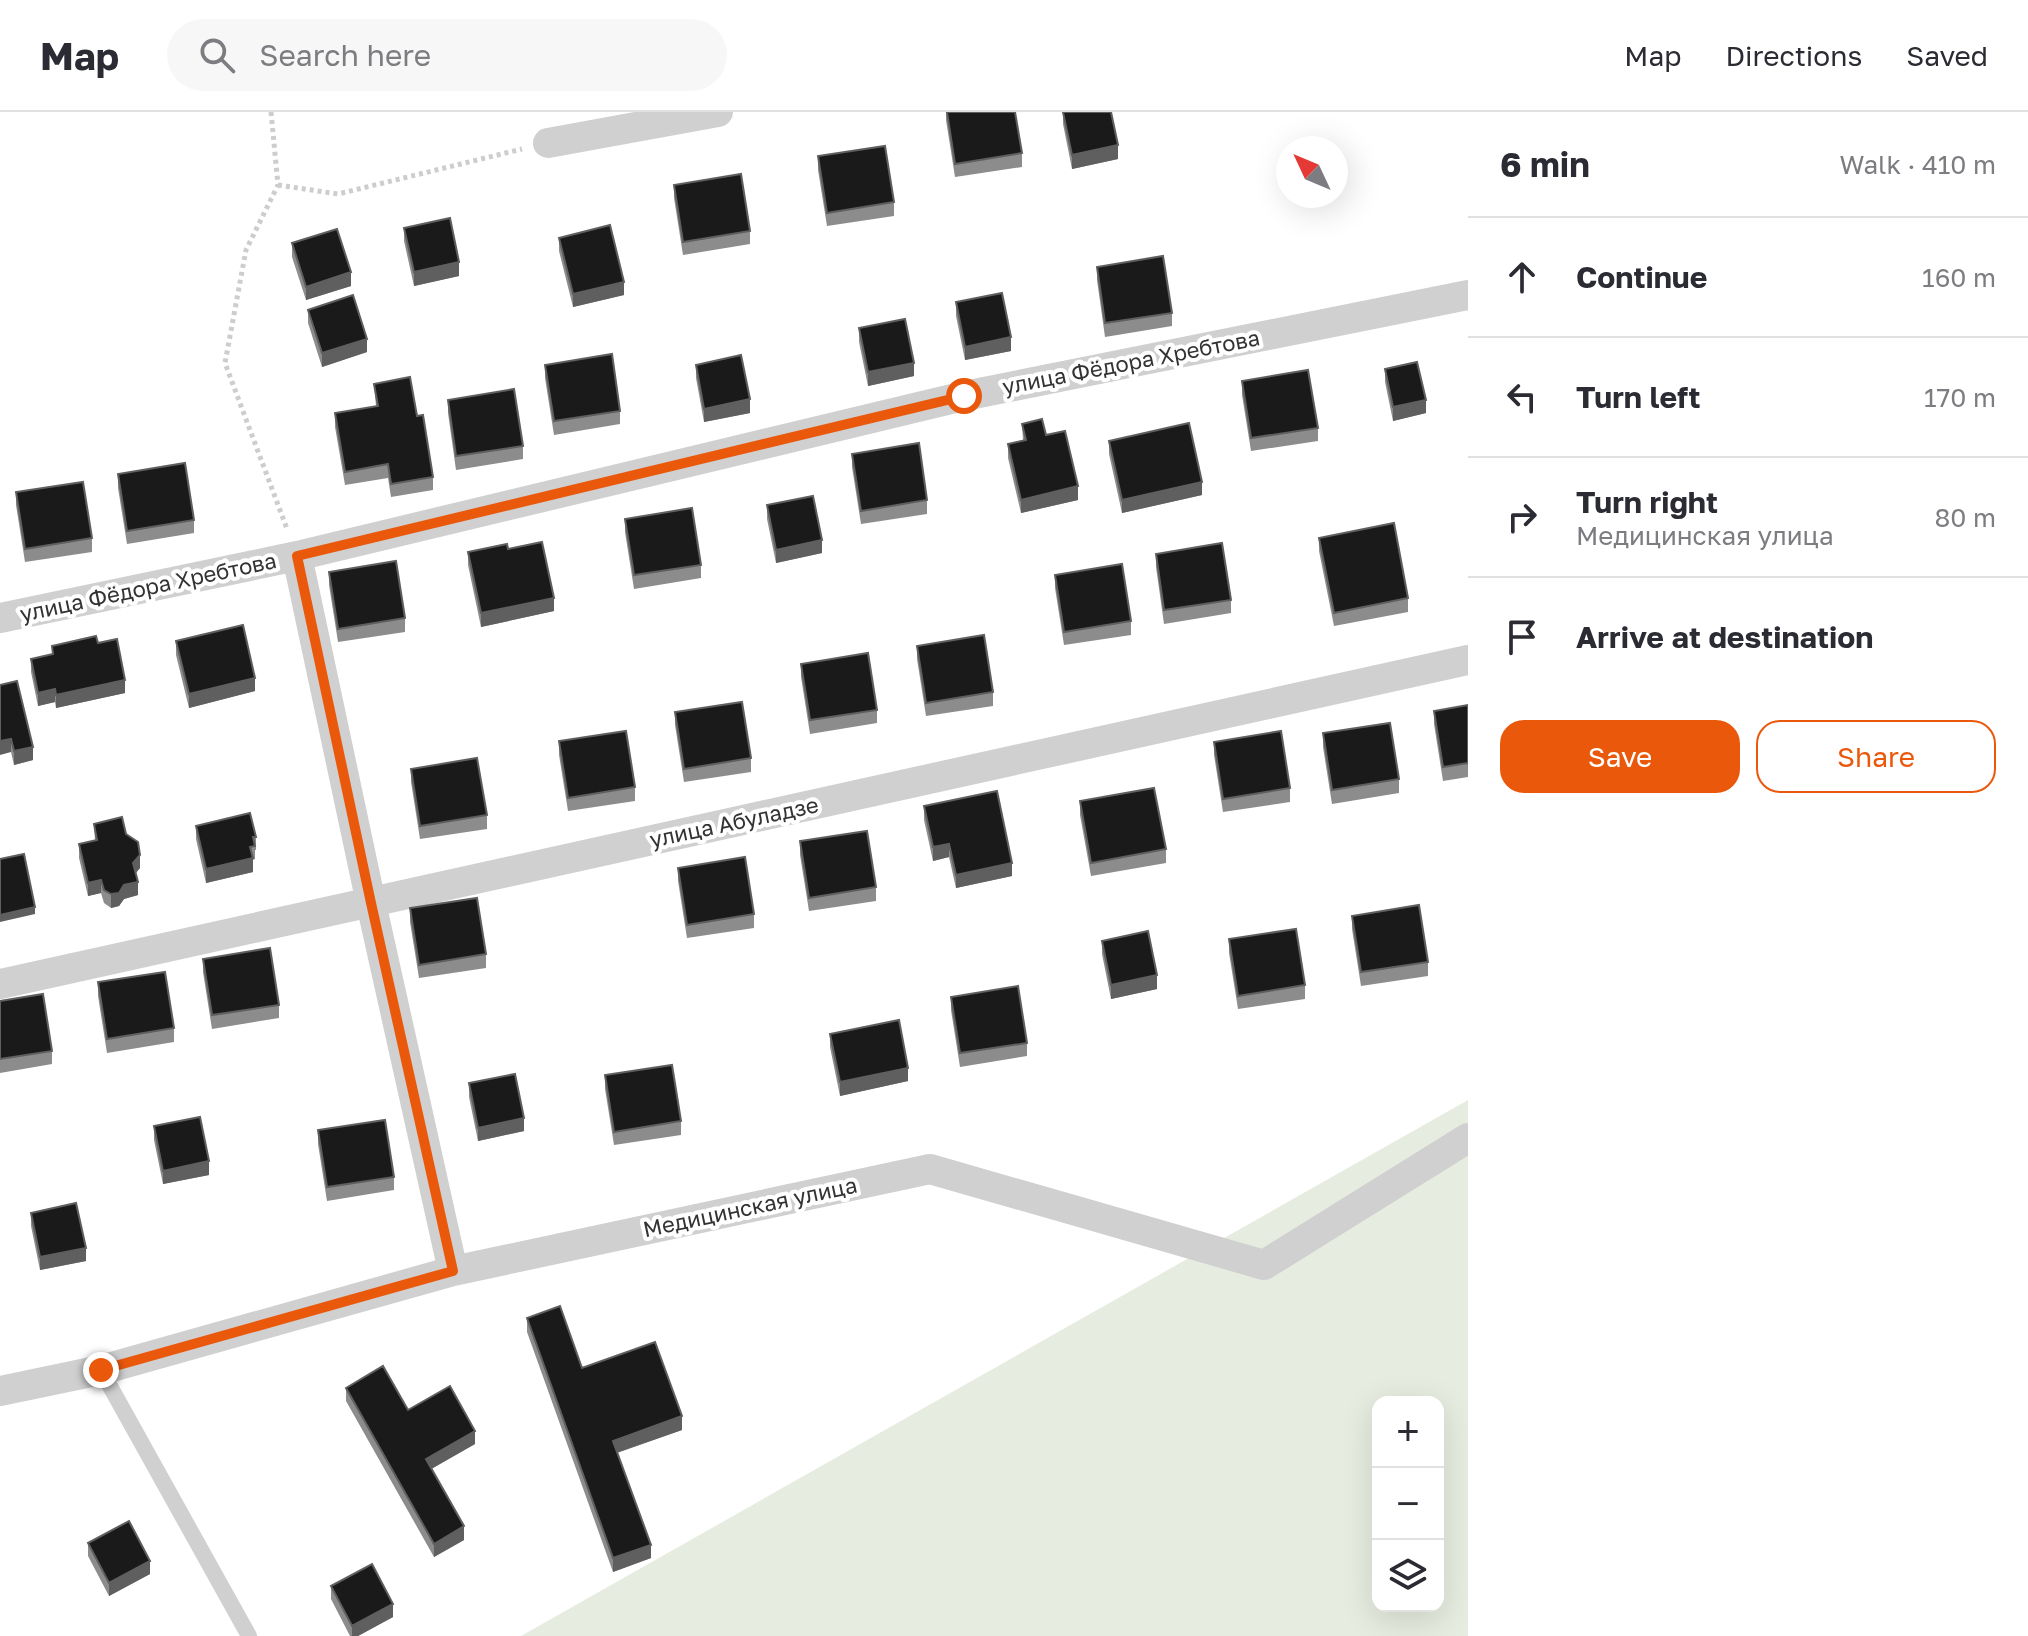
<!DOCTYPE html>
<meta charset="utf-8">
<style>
:root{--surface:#fff;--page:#f7f7f7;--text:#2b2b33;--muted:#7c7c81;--line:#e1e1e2;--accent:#ea580c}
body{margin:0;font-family:"Golos Text",sans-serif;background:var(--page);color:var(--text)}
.controls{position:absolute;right:24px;bottom:24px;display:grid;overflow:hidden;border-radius:16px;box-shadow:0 8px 32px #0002}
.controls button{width:72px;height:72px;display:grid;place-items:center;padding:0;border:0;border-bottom:2px solid var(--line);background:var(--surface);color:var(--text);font:40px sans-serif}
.compass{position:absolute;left:1276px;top:24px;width:72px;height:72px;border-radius:50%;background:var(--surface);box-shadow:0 8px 32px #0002;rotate:314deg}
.stop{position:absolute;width:24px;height:24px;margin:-18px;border:6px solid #ea580c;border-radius:50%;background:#fff}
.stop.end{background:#ea580c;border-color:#fff;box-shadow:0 2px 8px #0008}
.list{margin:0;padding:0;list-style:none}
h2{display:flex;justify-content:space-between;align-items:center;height:104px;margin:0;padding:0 32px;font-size:34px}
h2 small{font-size:26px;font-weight:400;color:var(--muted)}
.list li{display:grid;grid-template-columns:52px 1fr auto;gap:24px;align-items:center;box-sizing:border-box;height:120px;padding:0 32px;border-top:2px solid var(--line)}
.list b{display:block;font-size:30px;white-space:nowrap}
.list p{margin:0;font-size:26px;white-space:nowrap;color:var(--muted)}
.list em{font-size:26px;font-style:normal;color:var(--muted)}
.actions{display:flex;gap:16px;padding:24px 32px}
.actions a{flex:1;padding:18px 0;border:2px solid var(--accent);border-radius:24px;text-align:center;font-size:28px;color:var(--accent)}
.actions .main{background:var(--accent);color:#fff}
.icon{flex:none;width:44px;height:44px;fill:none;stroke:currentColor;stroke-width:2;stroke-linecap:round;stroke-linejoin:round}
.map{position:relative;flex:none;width:1468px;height:1524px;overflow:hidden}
header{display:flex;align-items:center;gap:48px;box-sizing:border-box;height:112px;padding:0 40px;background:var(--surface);border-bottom:2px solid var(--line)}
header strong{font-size:38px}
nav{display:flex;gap:44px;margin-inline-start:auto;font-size:28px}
.search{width:560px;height:72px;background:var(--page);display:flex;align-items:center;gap:20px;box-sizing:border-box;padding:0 28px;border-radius:44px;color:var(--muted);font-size:30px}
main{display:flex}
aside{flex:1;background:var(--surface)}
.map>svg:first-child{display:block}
</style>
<header>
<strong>Map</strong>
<div class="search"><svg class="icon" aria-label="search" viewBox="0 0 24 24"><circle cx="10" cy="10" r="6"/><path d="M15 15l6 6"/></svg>Search here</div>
<nav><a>Map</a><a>Directions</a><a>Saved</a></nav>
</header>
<main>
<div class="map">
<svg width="1468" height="1524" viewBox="0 0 1468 1524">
<rect width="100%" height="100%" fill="#fff"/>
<path fill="#e6ecdf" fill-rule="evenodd" d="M 1468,988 L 1468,1524 L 521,1524 ZM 1378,1290 L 1438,1290 L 1438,1494 L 1378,1494 Z"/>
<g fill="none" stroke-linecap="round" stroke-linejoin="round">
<path stroke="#cdcdcd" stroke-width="5" stroke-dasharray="4 4" stroke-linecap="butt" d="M 271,0 L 278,73 L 246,138 L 225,251 L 287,417
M 278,73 L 338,82 L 522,37"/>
<path stroke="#d0d0d0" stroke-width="16" d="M 101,1258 L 249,1524"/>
<path stroke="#d0d0d0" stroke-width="30" d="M 548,31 L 718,0
M 297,444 L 371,791 L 453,1159
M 0,506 L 297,444 L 964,284 L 1468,183
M 0,872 L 1468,548
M 0,1279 L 101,1258 L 453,1159 L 930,1057 L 1264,1153 L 1468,1026"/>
</g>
<path fill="#8c8c8c" d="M 946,0 L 1015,0 L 1022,41 L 1022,55 L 955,65 L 946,8 Z
M 1063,0 L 1118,47 L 1072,57 L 1063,12 Z
M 818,44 L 894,90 L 894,104 L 827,114 L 818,58 Z
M 674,73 L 750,119 L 750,132 L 683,143 L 674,86 Z
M 404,116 L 459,164 L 414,174 L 404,129 Z
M 559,126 L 624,183 L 573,195 L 559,139 Z
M 292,131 L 351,174 L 306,188 L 292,145 Z
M 1097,155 L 1172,201 L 1172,214 L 1105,225 L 1097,168 Z
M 956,190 L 1011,239 L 965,248 L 956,204 Z
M 308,198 L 367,240 L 322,255 L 308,211 Z
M 859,216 L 914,264 L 868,274 L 859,230 Z
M 545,253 L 620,299 L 620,312 L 554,323 L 545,266 Z
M 696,253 L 750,301 L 704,310 L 696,266 Z
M 1385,257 L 1426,301 L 1393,309 L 1385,270 Z
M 1242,269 L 1318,316 L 1318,329 L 1251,339 L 1242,283 Z
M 374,272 L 417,304 L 433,365 L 433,378 L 391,385 L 388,366 L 345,373 L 335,315 L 335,301 L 376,294 Z
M 448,288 L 523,334 L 523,347 L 456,358 L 448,301 Z
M 1022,312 L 1078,388 L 1021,401 L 1008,346 L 1008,332 L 1023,328 Z
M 1109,329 L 1202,383 L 1122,401 L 1109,342 Z
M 852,342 L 927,388 L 927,402 L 861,412 L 852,355 Z
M 118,362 L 194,408 L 194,421 L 127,432 L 118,376 Z
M 16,380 L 92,426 L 92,440 L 25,450 L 16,393 Z
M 767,393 L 822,441 L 776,451 L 767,407 Z
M 625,407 L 701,453 L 701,466 L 634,477 L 625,420 Z
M 1319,426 L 1408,486 L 1408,500 L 1334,514 L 1319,439 Z
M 508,437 L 554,499 L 481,515 L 468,453 L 468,440 Z
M 1156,442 L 1231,488 L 1231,501 L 1164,512 L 1156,455 Z
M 329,460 L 405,506 L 405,520 L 338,530 L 329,473 Z
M 1055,463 L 1131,509 L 1131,523 L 1064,533 L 1055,476 Z
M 176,529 L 255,579 L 189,596 L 176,543 Z
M 98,531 L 125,581 L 56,596 L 55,590 L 38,594 L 31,560 L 31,547 L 52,543 L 52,534 Z
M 917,534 L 993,580 L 993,594 L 926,604 L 917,547 Z
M 801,552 L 877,598 L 877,611 L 810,622 L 801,565 Z
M 0,573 L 33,648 L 14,653 L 11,640 Z
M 1468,593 L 1468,665 L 1443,669 L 1434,612 L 1434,599 Z
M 675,600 L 751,646 L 751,660 L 684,670 L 675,613 Z
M 1323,621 L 1399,667 L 1399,681 L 1332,692 L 1323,635 Z
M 559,629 L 635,675 L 635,689 L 568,699 L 559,643 Z
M 1214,630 L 1290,676 L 1290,690 L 1223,700 L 1214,643 Z
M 411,657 L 487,703 L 487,717 L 420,727 L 411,670 Z
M 1080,689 L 1166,737 L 1166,751 L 1091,764 L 1080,703 Z
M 924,694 L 1012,764 L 956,776 L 949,745 L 933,749 L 924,708 Z
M 94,712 L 126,722 L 140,756 L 136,761 L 138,783 L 124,787 L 119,794 L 111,796 L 104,791 L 101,781 L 88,784 L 79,746 L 79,732 L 95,729 Z
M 196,714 L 256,725 L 256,738 L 255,738 L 255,747 L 253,748 L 253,760 L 206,771 L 196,727 Z
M 800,729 L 876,775 L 876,789 L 809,799 L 800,743 Z
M 678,756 L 754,802 L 754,816 L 687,826 L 678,769 Z
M 410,796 L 486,842 L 486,856 L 419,866 L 410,810 Z
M 1352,804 L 1428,850 L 1428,864 L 1361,874 L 1352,817 Z
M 1229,827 L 1305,873 L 1305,887 L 1238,897 L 1229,841 Z
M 1102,829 L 1157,877 L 1111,887 L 1102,842 Z
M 203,847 L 279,893 L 279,906 L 212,917 L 203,860 Z
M 98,870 L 174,916 L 174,930 L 107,941 L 98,884 Z
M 951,885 L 1027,931 L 1027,944 L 960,955 L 951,898 Z
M 0,889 L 52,939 L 52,952 L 0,961 Z
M 830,922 L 908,969 L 840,984 L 830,935 Z
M 605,963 L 681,1009 L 681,1023 L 614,1033 L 605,977 Z
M 469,971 L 524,1019 L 478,1029 L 469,985 Z
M 154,1014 L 209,1063 L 163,1072 L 154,1028 Z
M 318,1018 L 394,1065 L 394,1078 L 327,1089 L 318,1032 Z
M 31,1101 L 86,1149 L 40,1158 L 31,1114 Z
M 527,1206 L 582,1256 L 682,1318 L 617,1341 L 651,1446 L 613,1460 L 527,1220 Z
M 346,1276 L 408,1298 L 475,1332 L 431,1357 L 464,1428 L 434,1445 L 346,1289 Z
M 88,1431 L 150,1462 L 109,1484 L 88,1444 Z
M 331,1474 L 393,1505 L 358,1524 L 350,1524 L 331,1487 Z"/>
<path fill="#5f5f5f" d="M 1118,33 L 1118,47 L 1072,57 L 1072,43 Z
M 459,150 L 459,164 L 414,174 L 414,160 Z
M 351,160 L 351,174 L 306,188 L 306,175 Z
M 624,170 L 624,183 L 573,195 L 573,182 Z
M 1011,225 L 1011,239 L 965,248 L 965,235 Z
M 367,227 L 367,240 L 322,255 L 322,241 Z
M 914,251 L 914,264 L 868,274 L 868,260 Z
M 750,287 L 750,301 L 704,310 L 704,297 Z
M 1426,288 L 1426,301 L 1393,309 L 1393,295 Z
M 1202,370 L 1202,383 L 1122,401 L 1122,388 Z
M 1078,374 L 1078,388 L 1021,401 L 1021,388 Z
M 822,428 L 822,441 L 776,451 L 776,438 Z
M 554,486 L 554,499 L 481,515 L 481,501 Z
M 255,566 L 255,579 L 189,596 L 189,582 Z
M 125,568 L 125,581 L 56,596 L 56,583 Z
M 55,577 L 55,590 L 38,594 L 38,581 Z
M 11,627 L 11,640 L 0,643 L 0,629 Z
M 33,635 L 33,648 L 14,653 L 14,639 Z
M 949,732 L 949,745 L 933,749 L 933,735 Z
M 140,743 L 140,756 L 133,764 L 133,751 Z
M 253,746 L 253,760 L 206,771 L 206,757 Z
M 1012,751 L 1012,764 L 956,776 L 956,763 Z
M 101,768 L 101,781 L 88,784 L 88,771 Z
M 138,770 L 138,783 L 124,787 L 119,794 L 111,796 L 111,782 L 124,773 Z
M 35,795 L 35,802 L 0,810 L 0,803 Z
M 1157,863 L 1157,877 L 1111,887 L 1111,873 Z
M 908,956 L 908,969 L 840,984 L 840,970 Z
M 524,1006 L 524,1019 L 478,1029 L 478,1016 Z
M 209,1049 L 209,1063 L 163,1072 L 163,1059 Z
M 86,1136 L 86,1149 L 40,1158 L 40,1145 Z
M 682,1304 L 682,1318 L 613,1342 L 613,1329 Z
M 475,1319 L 475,1332 L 426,1360 L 426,1347 Z
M 464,1414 L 464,1428 L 434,1445 L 434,1432 Z
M 651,1433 L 651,1446 L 613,1460 L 613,1446 Z
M 150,1449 L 150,1462 L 109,1484 L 109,1471 Z
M 393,1492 L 393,1505 L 358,1524 L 352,1524 L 352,1514 Z"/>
<path fill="#1a1a1a" stroke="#5f5f5f" stroke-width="2" d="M 947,0 L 1015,0 L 1022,41 L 955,52 Z
M 1063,0 L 1111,0 L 1118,33 L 1072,43 Z
M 885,34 L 894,90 L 827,101 L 818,44 Z
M 741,62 L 750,119 L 683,130 L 674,73 Z
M 450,106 L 459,150 L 414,160 L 404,116 Z
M 610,113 L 624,170 L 573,182 L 559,126 Z
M 337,117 L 351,160 L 306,175 L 292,131 Z
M 1163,144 L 1172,201 L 1105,211 L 1097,155 Z
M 1002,181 L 1011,225 L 965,235 L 956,190 Z
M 353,183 L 367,227 L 322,241 L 308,198 Z
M 905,207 L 914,251 L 868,260 L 859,216 Z
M 612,242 L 620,299 L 554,309 L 545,253 Z
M 741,243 L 750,287 L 704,297 L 696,253 Z
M 1417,250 L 1426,288 L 1393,295 L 1385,257 Z
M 1308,258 L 1318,316 L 1251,326 L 1242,269 Z
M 410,265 L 417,304 L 423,303 L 433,365 L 391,372 L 388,352 L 345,360 L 335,301 L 378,294 L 374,272 Z
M 514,277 L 523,334 L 456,344 L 448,288 Z
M 1042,307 L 1046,323 L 1065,319 L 1078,374 L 1021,388 L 1008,332 L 1026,328 L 1022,312 Z
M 1189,311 L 1202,370 L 1122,388 L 1109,329 Z
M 919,331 L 927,388 L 861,399 L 852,342 Z
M 185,351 L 194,408 L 127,419 L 118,362 Z
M 83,370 L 92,426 L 25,437 L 16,380 Z
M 813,384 L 822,428 L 776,438 L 767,393 Z
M 692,396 L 701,453 L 634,463 L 625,407 Z
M 1394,411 L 1408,486 L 1334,501 L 1319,426 Z
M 542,430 L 554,486 L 481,501 L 468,440 L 507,432 L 508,437 Z
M 1222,431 L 1231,488 L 1164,498 L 1156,442 Z
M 396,449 L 405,506 L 338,517 L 329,460 Z
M 1122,452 L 1131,509 L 1064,520 L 1055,463 Z
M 243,513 L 255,566 L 189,582 L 176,529 Z
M 984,523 L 993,580 L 926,591 L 917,534 Z
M 96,524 L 98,531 L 117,527 L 125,568 L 56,583 L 55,577 L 38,581 L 31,547 L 53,542 L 52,534 Z
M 868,541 L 877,598 L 810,608 L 801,552 Z
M 17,569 L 33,635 L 14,639 L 11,627 L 0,629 L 0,573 Z
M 742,590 L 751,646 L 684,657 L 675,600 Z
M 1468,593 L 1468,651 L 1443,655 L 1434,599 Z
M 1390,611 L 1399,667 L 1332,678 L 1323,621 Z
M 626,619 L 635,675 L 568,686 L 559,629 Z
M 1281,619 L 1290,676 L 1223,687 L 1214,630 Z
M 477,646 L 487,703 L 420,714 L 411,657 Z
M 1154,676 L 1166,737 L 1091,751 L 1080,689 Z
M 997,679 L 1012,751 L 956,763 L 949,732 L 933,735 L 924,694 Z
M 250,701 L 256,725 L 253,725 L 255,734 L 250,735 L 253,746 L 206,757 L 196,714 Z
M 122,705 L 126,722 L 138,730 L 140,743 L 133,751 L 138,770 L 124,773 L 119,781 L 111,782 L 104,778 L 101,768 L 88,771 L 79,732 L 97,728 L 94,712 Z
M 867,719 L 876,775 L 809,786 L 800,729 Z
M 24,742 L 35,795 L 0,803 L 0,747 Z
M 745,745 L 754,802 L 687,813 L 678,756 Z
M 477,786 L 486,842 L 419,853 L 410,796 Z
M 1419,793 L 1428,850 L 1361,860 L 1352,804 Z
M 1296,817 L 1305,873 L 1238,884 L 1229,827 Z
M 1148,819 L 1157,863 L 1111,873 L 1102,829 Z
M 270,836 L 279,893 L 212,903 L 203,847 Z
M 165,860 L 174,916 L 107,927 L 98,870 Z
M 1018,874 L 1027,931 L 960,941 L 951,885 Z
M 43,882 L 52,939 L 0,947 L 0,889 Z
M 899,908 L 908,956 L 840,970 L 830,922 Z
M 672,953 L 681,1009 L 614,1020 L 605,963 Z
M 515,962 L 524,1006 L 478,1016 L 469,971 Z
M 200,1005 L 209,1049 L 163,1059 L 154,1014 Z
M 385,1008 L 394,1065 L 327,1075 L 318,1018 Z
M 76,1091 L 86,1136 L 40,1145 L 31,1101 Z
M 560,1194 L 582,1256 L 655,1230 L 682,1304 L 613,1329 L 651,1433 L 613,1446 L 527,1206 Z
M 383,1254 L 408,1298 L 450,1274 L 475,1319 L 426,1347 L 464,1414 L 434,1432 L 346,1276 Z
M 129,1409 L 150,1449 L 109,1471 L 88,1431 Z
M 372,1452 L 393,1492 L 352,1514 L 331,1474 Z"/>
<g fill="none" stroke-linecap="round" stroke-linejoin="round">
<path stroke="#ea580c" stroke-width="10" d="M 101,1258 L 453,1159 L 371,791 L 297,444 L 964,284"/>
</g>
<g text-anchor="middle" stroke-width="8" stroke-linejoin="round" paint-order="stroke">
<g font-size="22" fill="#333" stroke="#fff">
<text transform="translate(1131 250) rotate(-11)" y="8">улица Фёдора Хребтова</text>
<text transform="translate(148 475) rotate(-12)" y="8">улица Фёдора Хребтова</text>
<text transform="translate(734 710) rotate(-12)" y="8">улица Абуладзе</text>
<text transform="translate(750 1095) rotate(-12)" y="8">Медицинская улица</text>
</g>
</g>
</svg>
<div class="controls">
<button>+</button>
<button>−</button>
<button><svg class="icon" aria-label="layers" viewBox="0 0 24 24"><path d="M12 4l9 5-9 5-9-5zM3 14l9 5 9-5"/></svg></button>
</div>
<svg class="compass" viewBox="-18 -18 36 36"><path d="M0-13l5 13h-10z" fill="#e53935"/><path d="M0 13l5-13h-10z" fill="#7c7c81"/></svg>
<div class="stop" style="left:964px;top:284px"></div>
<div class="stop end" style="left:101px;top:1258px"></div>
</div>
<aside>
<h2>6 min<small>Walk · 410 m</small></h2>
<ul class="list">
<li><svg class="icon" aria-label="ahead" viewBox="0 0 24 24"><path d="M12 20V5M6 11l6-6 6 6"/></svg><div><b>Continue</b></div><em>160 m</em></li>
<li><svg class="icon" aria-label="left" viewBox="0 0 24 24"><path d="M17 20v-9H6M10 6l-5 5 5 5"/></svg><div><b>Turn left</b></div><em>170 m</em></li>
<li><svg class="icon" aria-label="right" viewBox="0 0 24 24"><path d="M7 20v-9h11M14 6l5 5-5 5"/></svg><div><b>Turn right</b><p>Медицинская улица</p></div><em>80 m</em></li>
<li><svg class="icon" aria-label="arrive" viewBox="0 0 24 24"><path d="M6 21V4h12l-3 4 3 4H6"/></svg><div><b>Arrive at destination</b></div></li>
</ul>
<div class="actions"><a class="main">Save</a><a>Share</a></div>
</aside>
</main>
